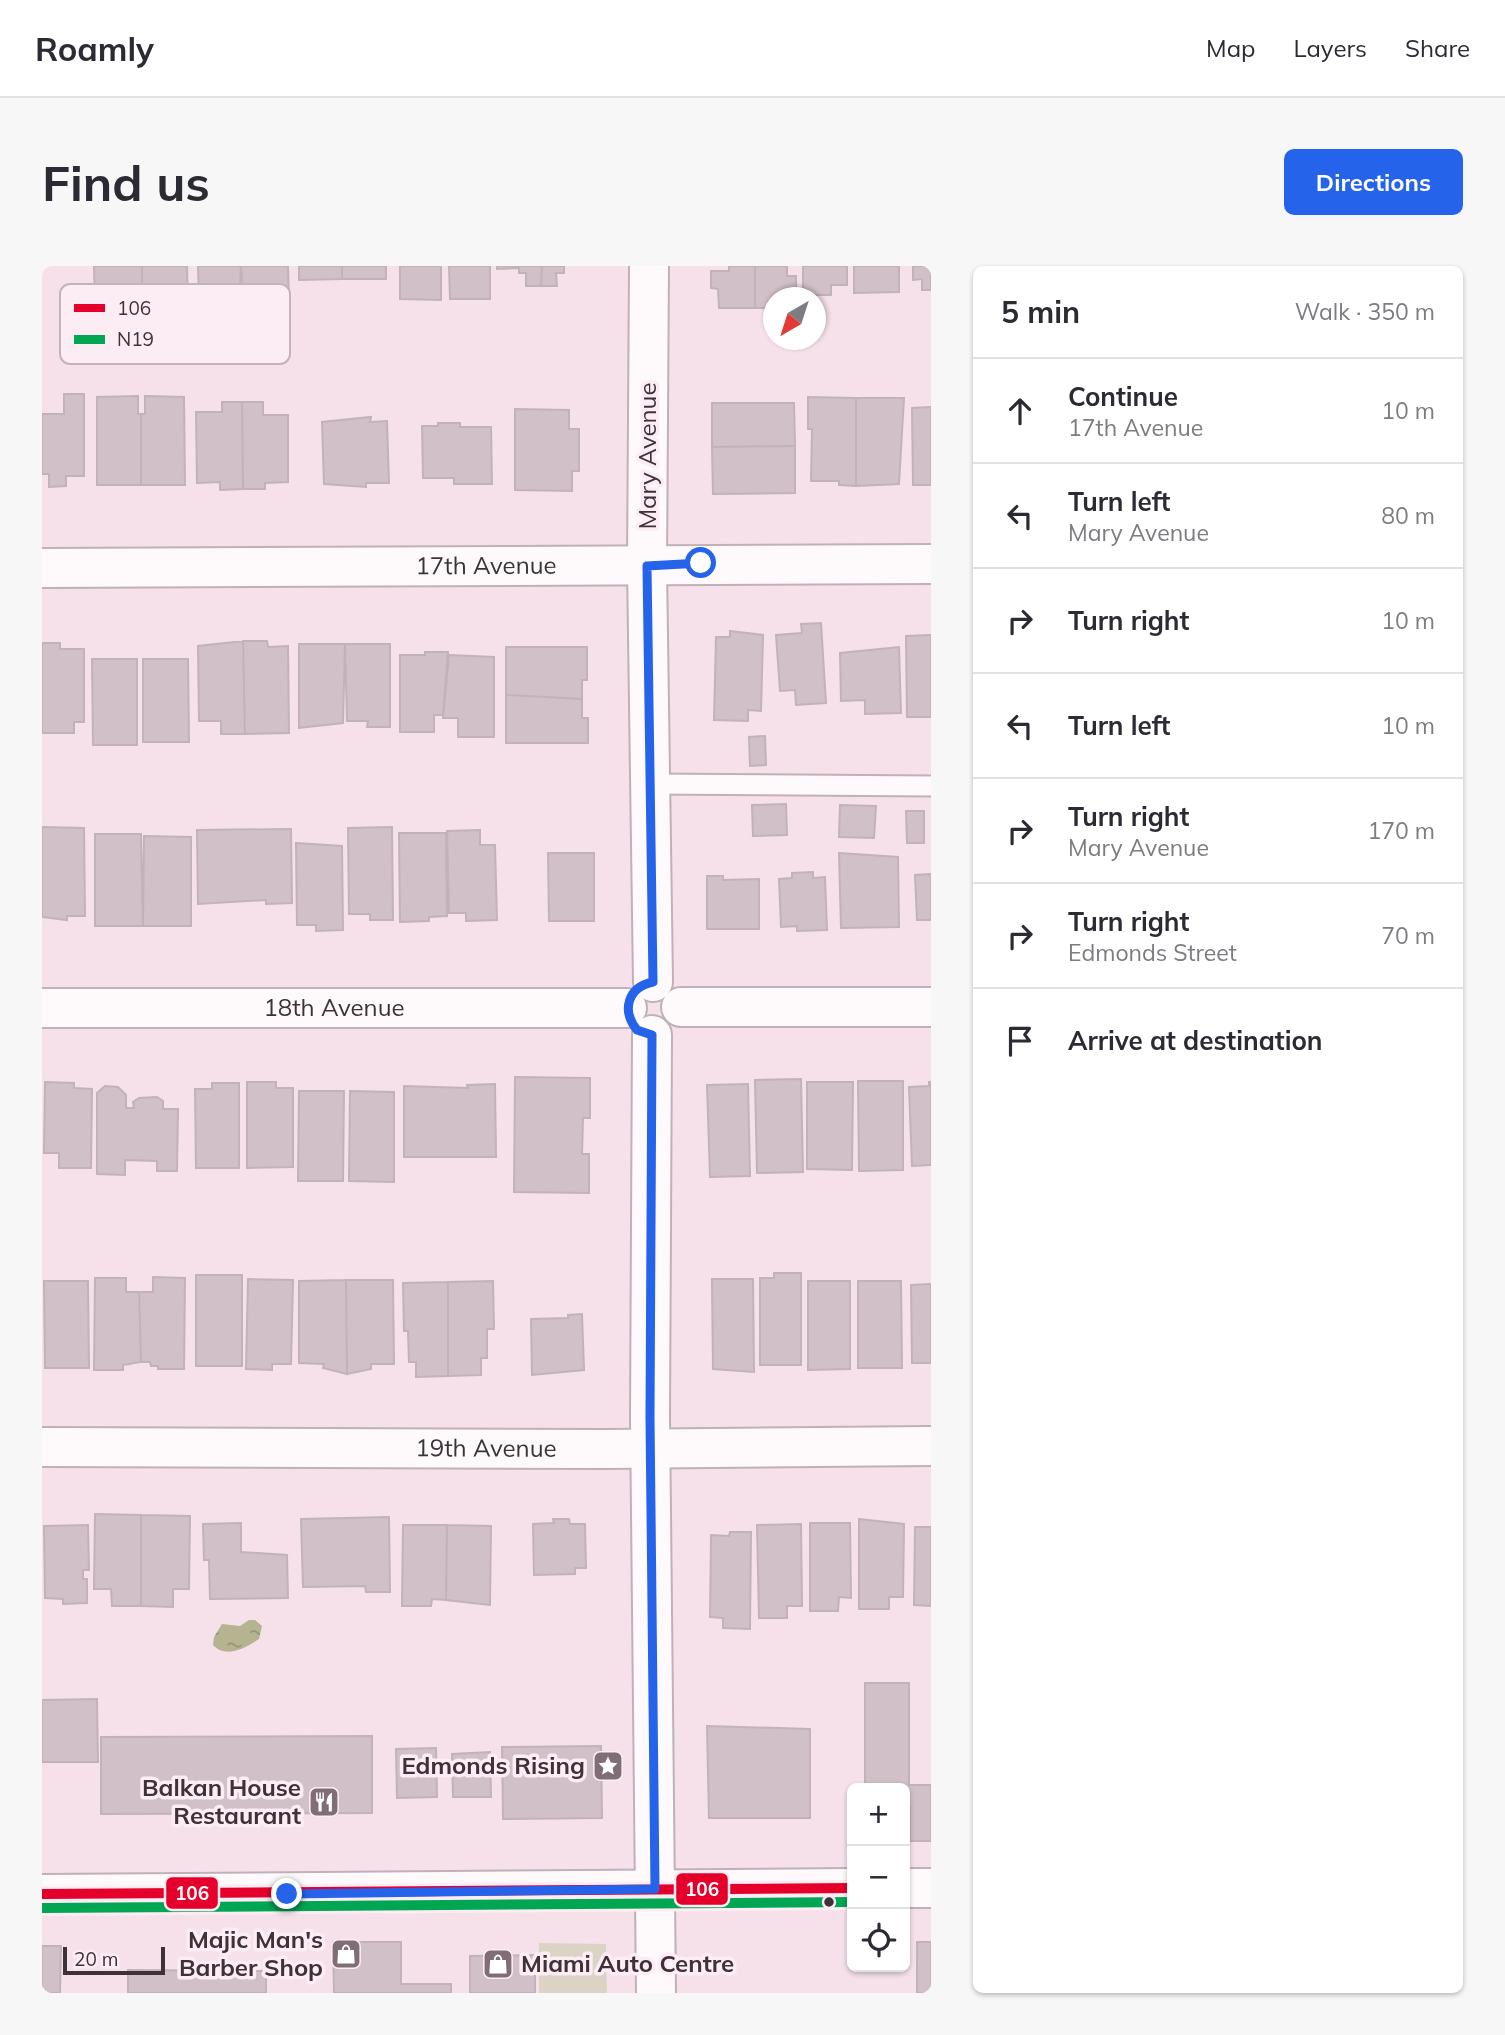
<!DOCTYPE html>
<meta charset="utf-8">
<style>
:root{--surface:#fff;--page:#f7f7f7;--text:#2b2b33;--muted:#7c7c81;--line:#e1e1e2;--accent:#2563eb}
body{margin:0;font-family:Mulish,sans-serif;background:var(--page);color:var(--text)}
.controls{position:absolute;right:21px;bottom:21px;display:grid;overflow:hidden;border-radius:10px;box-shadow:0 2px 5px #0004}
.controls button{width:63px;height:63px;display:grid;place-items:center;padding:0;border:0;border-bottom:2px solid var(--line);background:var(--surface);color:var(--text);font:35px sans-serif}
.compass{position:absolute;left:721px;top:21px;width:63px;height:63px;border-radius:50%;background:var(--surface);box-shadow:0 2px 5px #0004;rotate:219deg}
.scale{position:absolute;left:21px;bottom:18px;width:102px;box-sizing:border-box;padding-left:7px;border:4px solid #3f3138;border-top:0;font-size:19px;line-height:24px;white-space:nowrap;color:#3f3138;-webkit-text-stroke:5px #fcecf3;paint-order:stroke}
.stop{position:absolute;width:21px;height:21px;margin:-16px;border:5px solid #2563eb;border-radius:50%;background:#fff}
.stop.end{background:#2563eb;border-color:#fff;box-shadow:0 2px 7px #0008}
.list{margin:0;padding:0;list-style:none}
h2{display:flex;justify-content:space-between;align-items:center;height:91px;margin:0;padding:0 28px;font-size:30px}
h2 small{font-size:23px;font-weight:400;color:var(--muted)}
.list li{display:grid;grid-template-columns:46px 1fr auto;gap:21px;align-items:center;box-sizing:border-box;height:105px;padding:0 28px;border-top:2px solid var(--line)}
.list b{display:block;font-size:26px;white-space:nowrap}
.list p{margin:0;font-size:23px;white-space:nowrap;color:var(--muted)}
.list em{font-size:23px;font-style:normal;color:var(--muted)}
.icon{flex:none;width:38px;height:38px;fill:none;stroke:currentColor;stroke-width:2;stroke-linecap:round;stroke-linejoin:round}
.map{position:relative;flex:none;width:889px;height:1727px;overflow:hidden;border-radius:10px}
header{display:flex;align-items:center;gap:42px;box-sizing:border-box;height:98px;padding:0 35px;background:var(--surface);border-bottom:2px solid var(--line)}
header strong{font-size:33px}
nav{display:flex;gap:38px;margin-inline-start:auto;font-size:24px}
.intro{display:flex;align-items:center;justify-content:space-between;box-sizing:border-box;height:168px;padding:0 42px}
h1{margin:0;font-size:49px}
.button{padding:18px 32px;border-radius:10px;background:var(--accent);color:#fff;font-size:24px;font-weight:700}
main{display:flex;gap:42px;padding:0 42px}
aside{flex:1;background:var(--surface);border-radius:10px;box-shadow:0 2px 5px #0004}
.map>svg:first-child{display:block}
</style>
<header>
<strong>Roamly</strong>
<nav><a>Map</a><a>Layers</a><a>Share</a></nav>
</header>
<div class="intro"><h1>Find us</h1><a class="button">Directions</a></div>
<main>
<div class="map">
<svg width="889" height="1727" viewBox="0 0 889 1727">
<defs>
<pattern id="water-ripples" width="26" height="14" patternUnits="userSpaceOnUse" patternTransform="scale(1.75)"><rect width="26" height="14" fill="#b6b490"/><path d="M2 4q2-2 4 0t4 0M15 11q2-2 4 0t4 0" fill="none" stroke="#959377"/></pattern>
</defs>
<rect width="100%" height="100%" fill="#f6e0ea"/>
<path fill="#dbd4c5" d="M 497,1677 L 564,1678 L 565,1727 L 497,1727 Z"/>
<path fill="url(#water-ripples)" d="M 207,1354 L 213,1354 L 220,1360 L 217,1373 C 203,1382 184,1393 171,1379 L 172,1371 L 180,1358 L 198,1360 Z"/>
<path fill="#d1c0c7" stroke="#c2b2b9" stroke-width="2" d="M 52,0 L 100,0 L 100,27 L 94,27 L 95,40 L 53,41 Z
M 100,0 L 145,0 L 146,38 L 105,39 L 105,26 L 100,27 Z
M 156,0 L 199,0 L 197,35 L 157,36 Z
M 199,0 L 246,0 L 247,35 L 202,36 Z
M 257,0 L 300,0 L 300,13 L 257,14 Z
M 300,0 L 344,0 L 344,13 L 300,13 Z
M 358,0 L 399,0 L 399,34 L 358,33 Z
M 407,0 L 448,0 L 448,33 L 408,33 Z
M 455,0 L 500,0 L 499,20 L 484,20 L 484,7 L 477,7 L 477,2 L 455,3 Z
M 500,0 L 522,0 L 522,7 L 514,7 L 515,20 L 499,20 Z
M 687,0 L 713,0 L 713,42 L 677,42 L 676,23 L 669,22 L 669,5 L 687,5 Z
M 713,0 L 745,0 L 745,10 L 754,10 L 754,32 L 732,32 L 732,42 L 713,42 Z
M 761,0 L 805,0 L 805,19 L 789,19 L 789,29 L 761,29 Z
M 812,0 L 857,0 L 857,26 L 812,27 Z
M 871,0 L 889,0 L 889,24 L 880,24 L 880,13 L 871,14 Z
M 22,128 L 42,128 L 42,210 L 24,210 L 24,220 L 7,221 L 7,208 L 0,208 L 0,148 L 22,148 Z
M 96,130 L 96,148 L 99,148 L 99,219 L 55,219 L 55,131 Z
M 103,130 L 142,131 L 143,219 L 99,219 L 99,148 L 103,148 Z
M 766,131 L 814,132 L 814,220 L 797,219 L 797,215 L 769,215 L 770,163 L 766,163 Z
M 814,132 L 862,132 L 857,218 L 814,220 Z
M 180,136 L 200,136 L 201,223 L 178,224 L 178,216 L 155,217 L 154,146 L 180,146 Z
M 200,136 L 221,136 L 221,149 L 246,149 L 246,216 L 223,217 L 223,223 L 201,223 Z
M 670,137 L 752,137 L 753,180 L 670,181 Z
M 889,141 L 889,219 L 871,219 L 870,142 Z
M 473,143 L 527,144 L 527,163 L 537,163 L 537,205 L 530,205 L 530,225 L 473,224 Z
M 329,151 L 328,156 L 345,155 L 347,217 L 324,217 L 324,221 L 282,218 L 280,156 Z
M 396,157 L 418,157 L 418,161 L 449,161 L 450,218 L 412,218 L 412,212 L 381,212 L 380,160 L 396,160 Z
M 753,180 L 753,227 L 671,228 L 670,181 Z
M 779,357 L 784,437 L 754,439 L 753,424 L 738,425 L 734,369 L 760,367 L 759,358 Z
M 688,365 L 721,369 L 719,445 L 706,444 L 706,455 L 672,454 L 674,371 L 688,371 Z
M 889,369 L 889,451 L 865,451 L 864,370 Z
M 201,375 L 203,468 L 179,468 L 179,455 L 157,455 L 156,380 Z
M 201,375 L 225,375 L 226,381 L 246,380 L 247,467 L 203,468 Z
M 0,377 L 18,377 L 18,383 L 42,383 L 42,456 L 32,456 L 32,467 L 0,467 Z
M 257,378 L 303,378 L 301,457 L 257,462 Z
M 303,378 L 348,378 L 348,461 L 325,461 L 326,455 L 305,455 Z
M 464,381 L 545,381 L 545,414 L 540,414 L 540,433 L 464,429 Z
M 857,381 L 859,447 L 823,448 L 823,434 L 799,435 L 798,387 Z
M 383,386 L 406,386 L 401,449 L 392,449 L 392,466 L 358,466 L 358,389 L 383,389 Z
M 407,389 L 452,391 L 452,471 L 416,471 L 416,452 L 401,452 Z
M 50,393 L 95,393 L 95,479 L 51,479 Z
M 101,393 L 146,393 L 147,476 L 101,476 Z
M 464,429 L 540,433 L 540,452 L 546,452 L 546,477 L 464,477 Z
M 723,470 L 724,499 L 708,500 L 707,471 Z
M 744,538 L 745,569 L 711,570 L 710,539 Z
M 798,539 L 834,540 L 832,572 L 797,571 Z
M 864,545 L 882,545 L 882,577 L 865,577 Z
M 0,561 L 42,562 L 43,650 L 25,650 L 25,654 L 0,651 Z
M 350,561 L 351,654 L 328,654 L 328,648 L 307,648 L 306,562 Z
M 249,563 L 250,637 L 224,638 L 224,634 L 156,638 L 155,564 Z
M 438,564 L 438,579 L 453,579 L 455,654 L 424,655 L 424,647 L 407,647 L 405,565 Z
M 357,567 L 404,567 L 405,650 L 387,651 L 387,655 L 358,656 Z
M 53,568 L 99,568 L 101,660 L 53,660 Z
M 102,570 L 149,571 L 149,660 L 101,660 Z
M 254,577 L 300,580 L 301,664 L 274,665 L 274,659 L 255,659 Z
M 506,587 L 552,587 L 552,655 L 507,655 Z
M 797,587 L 856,591 L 857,661 L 799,662 Z
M 771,606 L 771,612 L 783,611 L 785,664 L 755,665 L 755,660 L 739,661 L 737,613 L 750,612 L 750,607 Z
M 889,608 L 889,654 L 875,654 L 873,609 Z
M 665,610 L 681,610 L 681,614 L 717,613 L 717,663 L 665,663 Z
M 473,811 L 548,812 L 548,852 L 541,852 L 540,888 L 547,888 L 547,927 L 472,926 Z
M 759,813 L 761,906 L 715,907 L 713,814 Z
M 816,815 L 861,815 L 861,904 L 817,905 Z
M 3,816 L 32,817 L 32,822 L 50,823 L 49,902 L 17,902 L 17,887 L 2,887 Z
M 205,816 L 234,816 L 234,822 L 251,822 L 251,901 L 205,902 Z
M 765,816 L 811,816 L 810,904 L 765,903 Z
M 887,816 L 889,816 L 889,899 L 870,900 L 867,821 L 887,820 Z
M 170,817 L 197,817 L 197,902 L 154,902 L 153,823 L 170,823 Z
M 453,818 L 454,891 L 362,891 L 362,820 L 426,822 L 425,819 Z
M 706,818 L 708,910 L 668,911 L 665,819 Z
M 63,820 L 76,821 L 84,829 L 84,842 L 92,842 L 91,836 L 97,832 L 115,831 L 121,835 L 121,843 L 136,843 L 135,905 L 115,905 L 115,895 L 83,894 L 83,909 L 55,908 L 55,827 Z
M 257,825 L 302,825 L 301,915 L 256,915 Z
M 308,825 L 352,826 L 352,916 L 307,915 Z
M 732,1007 L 759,1007 L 759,1099 L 718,1099 L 718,1012 L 732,1012 Z
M 154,1009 L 200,1009 L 200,1100 L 154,1100 Z
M 111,1011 L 143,1012 L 142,1103 L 116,1103 L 116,1100 L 109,1100 L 108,1096 L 99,1096 L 97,1026 L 111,1026 Z
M 53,1012 L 84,1012 L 84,1026 L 97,1026 L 99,1096 L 81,1099 L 81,1104 L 52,1104 Z
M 206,1013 L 251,1014 L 249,1098 L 230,1098 L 230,1104 L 204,1103 Z
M 670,1013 L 711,1013 L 712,1106 L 671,1103 Z
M 304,1014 L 351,1014 L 352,1098 L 329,1098 L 329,1103 L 305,1108 Z
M 304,1014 L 305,1108 L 281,1102 L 282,1098 L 257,1097 L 257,1015 Z
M 2,1015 L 46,1015 L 47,1102 L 3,1102 Z
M 451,1015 L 452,1063 L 445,1063 L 445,1092 L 439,1092 L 439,1109 L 406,1110 L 406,1016 Z
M 766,1015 L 808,1015 L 808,1103 L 766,1104 Z
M 816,1015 L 859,1015 L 860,1102 L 816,1102 Z
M 406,1016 L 406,1110 L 374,1111 L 374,1096 L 367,1096 L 366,1065 L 362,1065 L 361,1017 Z
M 889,1018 L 889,1097 L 870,1097 L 869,1019 Z
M 540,1048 L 542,1104 L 490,1109 L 489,1053 L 526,1052 L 526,1049 Z
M 53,1248 L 99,1249 L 99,1340 L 70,1340 L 69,1323 L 52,1323 Z
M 99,1249 L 148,1250 L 147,1323 L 131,1323 L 131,1341 L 99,1340 Z
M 347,1251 L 348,1326 L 324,1326 L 323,1320 L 261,1321 L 259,1253 Z
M 511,1253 L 527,1253 L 528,1258 L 543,1258 L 544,1302 L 533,1302 L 533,1308 L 492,1309 L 491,1258 L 512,1257 Z
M 817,1253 L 862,1258 L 861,1331 L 847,1331 L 847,1343 L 817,1343 Z
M 199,1257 L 199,1286 L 245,1289 L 246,1332 L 168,1333 L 167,1294 L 162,1294 L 161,1258 Z
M 768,1257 L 808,1257 L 809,1332 L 797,1331 L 796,1345 L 768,1345 Z
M 759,1258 L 760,1340 L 745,1340 L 745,1352 L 717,1352 L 715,1259 Z
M 46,1259 L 47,1304 L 41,1304 L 41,1313 L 45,1313 L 45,1337 L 21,1338 L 21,1333 L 3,1332 L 2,1260 Z
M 361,1259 L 405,1259 L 404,1334 L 390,1333 L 389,1340 L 360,1340 Z
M 405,1259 L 449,1260 L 448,1339 L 404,1334 Z
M 873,1261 L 889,1261 L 889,1340 L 872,1339 Z
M 688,1266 L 709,1266 L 708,1363 L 681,1362 L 681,1352 L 668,1351 L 669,1269 L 687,1270 Z
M 823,1417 L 867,1417 L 867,1519 L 889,1519 L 889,1575 L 868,1575 L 868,1541 L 863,1541 L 863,1522 L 823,1522 Z
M 55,1433 L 56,1496 L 0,1496 L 0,1434 Z
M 665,1460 L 768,1463 L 768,1552 L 667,1552 Z
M 330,1470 L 330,1547 L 59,1548 L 59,1471 Z
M 559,1480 L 560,1552 L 461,1553 L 460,1481 Z
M 394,1482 L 395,1531 L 355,1532 L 354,1483 Z
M 448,1486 L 449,1531 L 411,1531 L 410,1488 Z
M 291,1676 L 359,1676 L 359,1718 L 409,1718 L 409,1727 L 292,1727 Z
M 875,1676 L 889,1676 L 889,1727 L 875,1727 Z
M 0,1680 L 19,1680 L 18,1727 L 0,1727 Z
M 493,1689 L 493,1727 L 428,1727 L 428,1690 Z
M 86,1704 L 224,1705 L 224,1727 L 86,1727 Z"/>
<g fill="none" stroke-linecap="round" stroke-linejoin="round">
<g stroke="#c0b0b7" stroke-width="23">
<path id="lane" d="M 607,518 L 889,520"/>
</g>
<g stroke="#c0b0b7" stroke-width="42">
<g id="street">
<path d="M 607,0 L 605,300 L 611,716"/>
<path id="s1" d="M 0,302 L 889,298"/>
<path d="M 639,741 L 889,741"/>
<path id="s2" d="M 0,742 L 585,742"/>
<path d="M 610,769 L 608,1151 L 614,1727"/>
<path id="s3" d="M 0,1181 L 563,1183 L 889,1180"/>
</g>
</g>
<g stroke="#c0b0b7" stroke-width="42">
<path id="secondary" d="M 863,1622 L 889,1622
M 0,1628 L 810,1622"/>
</g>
<use href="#lane" stroke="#fefafc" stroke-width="19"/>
<use href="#street" stroke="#fefafc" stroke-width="38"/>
<use href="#secondary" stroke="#fefafc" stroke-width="38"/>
<g stroke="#fcecf3" stroke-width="16">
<path id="bus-1" d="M 0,1628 L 810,1622"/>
</g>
<g stroke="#fcecf3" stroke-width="16">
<path id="bus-2" d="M 0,1642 L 810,1636"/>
</g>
<use href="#bus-1" stroke="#e4002b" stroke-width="10"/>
<use href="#bus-2" stroke="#00a651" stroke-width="10"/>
</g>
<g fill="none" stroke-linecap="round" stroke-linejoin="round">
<path stroke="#2563eb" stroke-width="9" d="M 245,1628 L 613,1623 L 608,1151 L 610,769 L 595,764 C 579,744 586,721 611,716 L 605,300 L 659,297"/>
</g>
<defs>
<g id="sight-square" transform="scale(1.575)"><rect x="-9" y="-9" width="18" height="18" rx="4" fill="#7f6e76" stroke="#fcecf3"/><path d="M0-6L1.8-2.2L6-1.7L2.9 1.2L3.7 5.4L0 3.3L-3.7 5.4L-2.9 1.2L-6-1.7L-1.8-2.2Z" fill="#fff"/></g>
<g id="restaurant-square" transform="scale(1.575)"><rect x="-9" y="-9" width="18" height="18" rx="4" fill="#7f6e76" stroke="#fcecf3"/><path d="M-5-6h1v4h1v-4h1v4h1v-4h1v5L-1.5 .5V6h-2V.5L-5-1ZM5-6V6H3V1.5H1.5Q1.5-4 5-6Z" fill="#fff"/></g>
<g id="shop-square" transform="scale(1.575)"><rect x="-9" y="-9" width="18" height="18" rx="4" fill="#7f6e76" stroke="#fcecf3"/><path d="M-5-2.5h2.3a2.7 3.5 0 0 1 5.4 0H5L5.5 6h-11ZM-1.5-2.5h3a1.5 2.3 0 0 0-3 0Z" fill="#fff"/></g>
</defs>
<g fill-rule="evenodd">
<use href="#sight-square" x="566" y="1500"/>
<use href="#restaurant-square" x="282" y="1536"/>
<use href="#shop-square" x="304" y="1688"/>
<use href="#shop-square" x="456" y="1698"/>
</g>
<circle fill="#3f3138" stroke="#fcecf3" stroke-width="2.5" cx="787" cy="1636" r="6"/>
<g text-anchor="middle" stroke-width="7" stroke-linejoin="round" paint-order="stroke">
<g font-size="24" fill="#3f3138" stroke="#fcecf3">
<text transform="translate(606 190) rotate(-90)" y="8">Mary Avenue</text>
<text dy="8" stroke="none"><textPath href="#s1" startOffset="444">17th Avenue</textPath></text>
<text dy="8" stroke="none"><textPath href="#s2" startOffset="292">18th Avenue</textPath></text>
<text dy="8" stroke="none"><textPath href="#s3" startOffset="444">19th Avenue</textPath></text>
</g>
<g font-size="24" font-weight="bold" fill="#3f3138" stroke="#fcecf3" text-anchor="end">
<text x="543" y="1508">Edmonds Rising</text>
<text x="259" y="1530">Balkan House<tspan x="259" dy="28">Restaurant</tspan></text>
<text x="281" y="1682">Majic Man's<tspan x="281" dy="28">Barber Shop</tspan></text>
<text x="479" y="1706" text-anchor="start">Miami Auto Centre</text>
</g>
</g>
<rect x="18" y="18" width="230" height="80" rx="10" fill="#fcecf3" stroke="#c3b4bb" stroke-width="2"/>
<rect x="32" y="38" width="31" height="8" fill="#e4002b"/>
<rect x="32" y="69" width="31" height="9" fill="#00a651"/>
<g font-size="19" fill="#3f3138">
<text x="75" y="49">106</text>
<text x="75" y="80">N19</text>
</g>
<g stroke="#fcecf3" stroke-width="2.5">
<rect x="633" y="1606" width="54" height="34" rx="7" fill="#e4002b"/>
<rect x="123" y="1610" width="54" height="34" rx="7" fill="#e4002b"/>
</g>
<g font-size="19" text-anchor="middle" font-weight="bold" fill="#fff">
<text x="660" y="1630">106</text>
<text x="150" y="1634">106</text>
</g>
</svg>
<div class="controls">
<button>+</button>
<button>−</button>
<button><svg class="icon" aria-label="locate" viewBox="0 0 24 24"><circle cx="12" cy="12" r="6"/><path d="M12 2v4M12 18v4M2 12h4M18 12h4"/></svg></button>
</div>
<svg class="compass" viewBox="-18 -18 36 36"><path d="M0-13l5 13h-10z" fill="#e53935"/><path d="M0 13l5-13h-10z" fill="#7c7c81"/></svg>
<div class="scale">20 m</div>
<div class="stop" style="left:659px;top:297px"></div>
<div class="stop end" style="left:245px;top:1628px"></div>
</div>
<aside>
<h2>5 min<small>Walk · 350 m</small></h2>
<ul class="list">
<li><svg class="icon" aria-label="ahead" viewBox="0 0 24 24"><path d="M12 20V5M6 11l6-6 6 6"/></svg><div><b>Continue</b><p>17th Avenue</p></div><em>10 m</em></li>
<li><svg class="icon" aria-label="left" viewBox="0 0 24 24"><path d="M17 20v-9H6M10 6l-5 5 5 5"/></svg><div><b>Turn left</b><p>Mary Avenue</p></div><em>80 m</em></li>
<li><svg class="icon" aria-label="right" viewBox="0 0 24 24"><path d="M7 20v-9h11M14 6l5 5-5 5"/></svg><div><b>Turn right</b></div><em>10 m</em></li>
<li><svg class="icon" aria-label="left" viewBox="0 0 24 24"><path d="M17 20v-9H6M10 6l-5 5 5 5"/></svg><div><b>Turn left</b></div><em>10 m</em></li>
<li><svg class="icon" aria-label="right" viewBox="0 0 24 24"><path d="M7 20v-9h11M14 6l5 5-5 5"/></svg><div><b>Turn right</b><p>Mary Avenue</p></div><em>170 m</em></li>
<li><svg class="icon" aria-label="right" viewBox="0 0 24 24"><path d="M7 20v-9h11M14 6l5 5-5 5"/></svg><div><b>Turn right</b><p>Edmonds Street</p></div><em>70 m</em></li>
<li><svg class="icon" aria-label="arrive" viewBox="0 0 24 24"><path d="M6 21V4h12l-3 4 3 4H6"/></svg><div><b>Arrive at destination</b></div></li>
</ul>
</aside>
</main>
